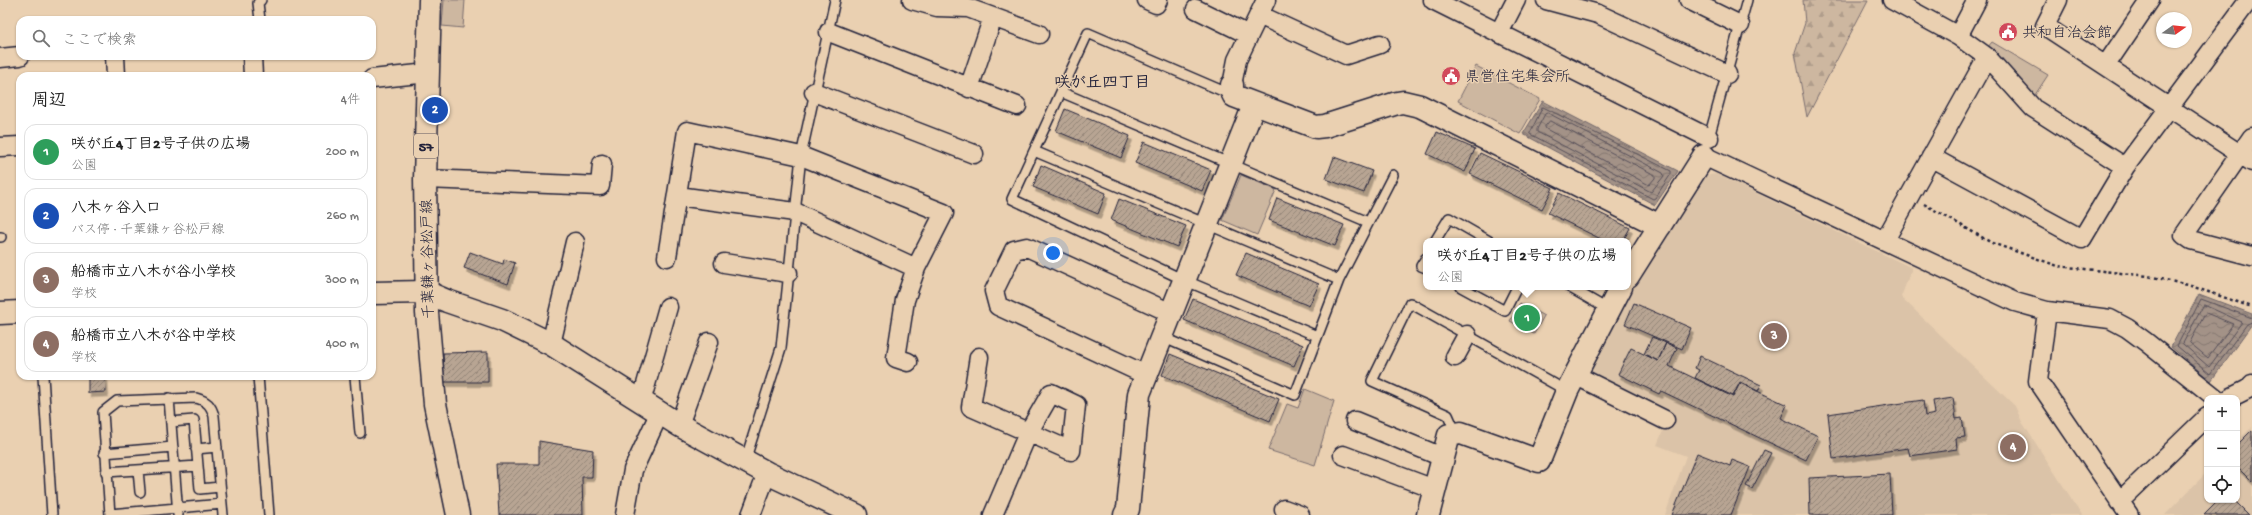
<!DOCTYPE html>
<html lang="ja">
<meta charset="utf-8">
<style>
:root{--surface:#fff;--page:#f6f6f6;--text:#222;--muted:#767676;--line:#e0e0e0;--accent:#d1495b}
body{margin:0;font-family:"Gochi Hand","Klee One",sans-serif;background:var(--page);color:var(--text)}
.controls{position:absolute;right:12px;bottom:12px;display:grid;overflow:hidden;border-radius:8px;box-shadow:0 1px 3px #0004}
.controls button{width:36px;height:36px;display:grid;place-items:center;padding:0;border:0;border-bottom:1px solid var(--line);background:var(--surface);color:var(--text);font:20px sans-serif}
.compass{position:absolute;left:2156px;top:12px;width:36px;height:36px;border-radius:50%;background:var(--surface);box-shadow:0 1px 3px #0004;rotate:75deg}
.you{position:absolute;left:1053px;top:253px;width:14px;height:14px;margin:-10px;border:3px solid #fff;border-radius:50%;background:#1a73e8;box-shadow:0 0 0 6px #1a73e833}
.badge{display:grid;place-items:center;width:26px;height:26px;border-radius:50%;background:var(--accent);color:#fff;font-size:13px;font-weight:700}
.pin{position:absolute;translate:-50% -50%;border:2px solid #fff;box-shadow:0 1px 4px #0006}
.popup{position:absolute;left:1423px;top:238px;width:208px;height:52px;box-sizing:border-box;display:grid;place-content:center;border-radius:8px;background:var(--surface);filter:drop-shadow(0 1px 3px #0005);font-size:13px;white-space:nowrap;color:var(--muted)}
.popup b{font-size:15px;color:var(--text)}
.popup::after{content:'';position:absolute;left:50%;top:100%;margin-left:-8px;border:8px solid transparent;border-top-color:var(--surface)}
.list{margin:0;padding:0;list-style:none}
h2{display:flex;justify-content:space-between;align-items:center;height:52px;margin:0;padding:0 16px;font-size:17px}
h2 small{font-size:13px;font-weight:400;color:var(--muted)}
.list li{display:grid;grid-template-columns:26px 1fr auto;gap:12px;align-items:center;box-sizing:border-box;height:56px;margin:0 8px 8px;padding:0 8px;border:1px solid var(--line);border-radius:12px}
.list b{display:block;font-size:15px;white-space:nowrap}
.list p{margin:0;font-size:13px;white-space:nowrap;color:var(--muted)}
.list em{font-size:13px;font-style:normal;color:var(--muted)}
.icon{flex:none;width:22px;height:22px;fill:none;stroke:currentColor;stroke-width:2;stroke-linecap:round;stroke-linejoin:round}
.map{position:relative;flex:none;width:2252px;height:515px;overflow:hidden}
.search{position:absolute;background:var(--surface);box-shadow:0 1px 3px #0004;left:16px;top:16px;width:360px;height:44px;display:flex;align-items:center;gap:10px;box-sizing:border-box;padding:0 14px;border-radius:12px;color:var(--muted);font-size:15px}
.panel{position:absolute;background:var(--surface);box-shadow:0 1px 3px #0004;left:16px;top:72px;width:360px;height:308px;border-radius:12px}
.map>svg:first-child{display:block}
</style>
<div class="map">
<svg width="2252" height="515" viewBox="0 0 2252 515">
<defs>
<pattern id="forest-firs" width="22" height="20" patternUnits="userSpaceOnUse"><rect width="22" height="20" fill="#cdb7a0"/><path d="M5 1l3.5 6h-7zM16 11l3.5 6h-7z" fill="#b09d8b"/></pattern>
<pattern id="water-waves" width="16" height="10" patternUnits="userSpaceOnUse"><rect width="16" height="10" fill="#a39287"/><path d="M0 5q4-4 8 0t8 0" fill="none" stroke="#847770"/></pattern>
<pattern id="building-hatch" width="6" height="6" patternUnits="userSpaceOnUse"><rect width="6" height="6" fill="#b8a593"/><path d="M-1 1l2-2M0 6l6-6M5 7l2-2" fill="none" stroke="#958679"/></pattern>
<filter id="shadow"><feDropShadow dx="2.5" dy="4.5" stdDeviation="0" flood-color="#0004"/></filter>
</defs>
<rect width="100%" height="100%" fill="#ead0b1"/>
<filter id="ink" filterUnits="userSpaceOnUse"><feTurbulence type="fractalNoise" baseFrequency=".025" numOctaves="2"/><feDisplacementMap in="SourceGraphic" scale="8" xChannelSelector="R" yChannelSelector="G"/><feConvolveMatrix kernelMatrix="1 2 1 2 8 2 1 2 1" color-interpolation-filters="sRGB"/></filter>
<g filter="url(#ink)">
<path fill="#dbc3a8" d="M 1716,174 L 1912,268 L 1901,297 L 2015,406 L 2022,422 L 2082,515 L 1665,515 L 1686,456 L 1657,445 L 1669,417 L 1586,376 L 1629,288 L 1704,176 Z
M 2252,427 L 2252,515 L 2165,515 L 2207,472 L 2207,500 L 2237,500 L 2237,441 Z"/>
<path fill="#cdb7a0" stroke="#786c6e" d="M 444,0 L 465,0 L 463,28 L 442,26 Z
M 1992,42 L 2048,75 L 2033,98 L 1987,48 Z
M 1476,66 L 1540,99 L 1520,134 L 1458,101 Z
M 1241,175 L 1276,190 L 1257,235 L 1222,220 Z
M 1520,303 L 1544,316 L 1534,334 L 1510,321 Z
M 1305,389 L 1334,401 L 1315,465 L 1268,450 L 1287,404 L 1298,408 Z"/>
<path fill="url(#forest-firs)" stroke="#786c6e" d="M 1803,0 L 1868,0 L 1807,117 L 1795,53 L 1805,23 Z"/>
<path fill="url(#water-waves)" stroke="#6f6569" d="M 1543,101 L 1678,171 L 1655,205 L 1523,134 Z
M 2199,294 L 2252,314 L 2252,324 L 2211,381 L 2171,347 Z"/>
<g fill="none" stroke-linecap="round" stroke-linejoin="round">
<path stroke="#564f59" stroke-width="1" d="M 1543,107 L 1671,171 L 1671,174 L 1655,198 L 1653,199 L 1530,134 Z
M 1548,113 L 1663,173 L 1664,176 L 1651,192 L 1537,132 L 1537,129 L 1545,114 Z
M 1550,121 L 1655,175 L 1655,178 L 1649,185 L 1546,129 L 1545,127 Z
M 2204,305 L 2242,322 L 2209,367 L 2183,344 Z
M 2206,313 L 2233,324 L 2208,358 L 2190,343 Z
M 2252,318 L 2201,299 L 2177,346 L 2210,374 L 2247,324 L 2252,322"/>
</g>
<path fill="url(#building-hatch)" stroke="#22223b" filter="url(#shadow)" d="M 1065,109 L 1130,136 L 1121,158 L 1056,131 Z
M 1437,132 L 1475,149 L 1465,172 L 1427,154 Z
M 1144,142 L 1211,170 L 1202,191 L 1135,163 Z
M 1480,153 L 1553,188 L 1542,209 L 1470,174 Z
M 1334,157 L 1372,171 L 1364,193 L 1326,179 Z
M 1041,165 L 1106,193 L 1098,214 L 1033,187 Z
M 1559,193 L 1630,228 L 1623,241 L 1605,241 L 1548,213 Z
M 1277,198 L 1344,225 L 1335,246 L 1269,220 Z
M 1119,199 L 1186,226 L 1177,247 L 1111,220 Z
M 470,252 L 503,264 L 504,259 L 515,263 L 508,284 L 464,268 Z
M 1246,253 L 1319,284 L 1309,306 L 1236,275 Z
M 1193,299 L 1303,345 L 1294,366 L 1184,320 Z
M 1634,303 L 1691,328 L 1682,349 L 1625,324 Z
M 1652,337 L 1666,343 L 1658,361 L 1644,354 Z
M 1666,343 L 1677,348 L 1669,366 L 1733,397 L 1740,383 L 1787,405 L 1781,418 L 1818,436 L 1806,460 L 1661,391 L 1659,394 L 1618,374 L 1631,348 L 1658,361 Z
M 488,352 L 488,382 L 444,382 L 443,353 Z
M 1170,354 L 1279,399 L 1270,421 L 1162,375 Z
M 1700,356 L 1761,385 L 1758,391 L 1740,382 L 1733,396 L 1695,378 L 1699,370 L 1695,368 Z
M 105,376 L 106,392 L 88,393 L 88,377 Z
M 1953,398 L 1956,419 L 1962,418 L 1965,437 L 1956,438 L 1957,449 L 1910,456 L 1908,448 L 1833,459 L 1828,414 L 1923,400 L 1925,416 L 1935,414 L 1933,401 Z
M 2252,430 L 2252,482 L 2237,467 L 2237,445 Z
M 539,441 L 593,450 L 592,477 L 582,477 L 583,515 L 499,515 L 496,464 L 539,464 Z
M 1764,450 L 1771,453 L 1752,489 L 1746,486 Z
M 1697,453 L 1730,466 L 1732,460 L 1750,467 L 1731,515 L 1672,515 Z
M 1890,474 L 1892,515 L 1810,515 L 1809,478 Z
M 2219,500 L 2234,500 L 2249,515 L 2204,515 Z"/>
<g fill="none" stroke-linecap="round" stroke-linejoin="round">
<g stroke="#22223b" stroke-width="12">
<path id="lane" d="M 260,20 L 258,3 L 261,0
M 1061,92 L 1368,222
M 1232,95 L 1088,33 L 1012,199 L 1184,280 L 1317,336
M 1708,141 L 1747,0
M 1034,151 L 1339,280
M 0,237 L 1,237
M 1435,241 L 1449,218 L 1489,241
M 1426,258 L 1421,266 L 1426,268
M 1461,287 L 1505,311 L 1517,287
M 1569,287 L 1609,310
M 1162,337 L 1295,395 L 1339,280 L 1393,175
M 43,376 L 52,515
M 258,376 L 269,515
M 355,376 L 360,433
M 169,398 L 178,515
M 171,422 L 194,420 L 200,489 L 220,487
M 1456,433 L 1448,415 L 1372,381 L 1410,303 L 1567,391
M 196,449 L 217,447
M 104,453 L 173,447
M 745,461 L 781,348 L 801,156 L 835,0
M 138,470 L 140,492
M 106,472 L 198,466
M 110,514 L 222,504
M 110,515 L 103,412 L 117,401 L 196,398 C 207,401 211,405 214,416 L 223,515"/>
</g>
<g stroke="#22223b" stroke-width="21">
<path id="street" d="M 912,0 L 937,7 L 968,8 L 1039,34
M 1147,0 L 1156,4 L 1158,0
M 1433,0 L 1709,138
M 1546,0 L 1598,14 L 1727,74
M 1689,0 L 1740,25
M 1892,0 L 1958,36 L 1987,57 L 2033,108 L 2125,167
M 2058,0 L 2045,26 L 2252,162
M 1196,9 L 1249,35
M 1259,15 L 1346,55 L 1380,44
M 829,32 L 1017,106
M 1499,33 L 1516,0
M 1958,36 L 1977,0
M 115,56 L 116,76
M 252,56 L 253,76
M 0,58 L 20,56
M 2106,65 L 2150,0
M 372,79 L 428,73
M 1232,85 L 1237,60 L 1266,0
M 969,88 L 993,17
M 814,92 L 974,154
M 2252,137 L 2184,235 L 2191,240 L 2252,256
M 0,147 L 20,146
M 1704,156 L 2015,302 L 2047,311 L 2110,319 L 2127,328 L 2146,342 L 2216,398
M 1931,157 L 2082,239 L 2125,167 L 2249,0
M 425,179 L 600,186 L 602,164
M 678,196 L 795,212 L 916,268
M 1885,240 L 1987,57
M 667,257 L 687,131 L 801,156 L 944,213 L 916,268 L 905,300 L 896,358 L 908,362
M 724,263 L 788,273
M 2047,311 L 2038,381 L 2129,515
M 551,344 L 575,242
M 979,357 L 971,407 L 1071,451 L 1076,405 L 1051,393 L 1028,433 L 993,515
M 1455,357 L 1467,335
M 1146,375 L 998,306 L 994,291 L 1014,250 L 1027,247 L 1171,313
M 1575,375 L 1665,420
M 2230,398 L 2248,389 L 2252,384
M 641,402 L 668,307
M 1355,421 L 1442,457
M 679,425 L 709,342
M 1343,455 L 1434,489
M 2119,502 L 2207,417
M 1284,509 L 1300,515
M 625,515 L 633,470 L 659,414
M 751,515 L 767,473"/>
</g>
<g stroke="#22223b" stroke-width="25">
<path id="secondary" d="M 1232,85 L 1232,92 L 1234,96 L 1316,127 L 1325,126 L 1397,103 L 1403,102 L 1420,106 L 1660,226
M 1628,276 L 1704,156
M 372,293 L 426,292 L 447,301 L 502,320 L 551,344 L 679,425 L 767,473 L 856,515
M 0,313 L 20,312
M 1125,515 L 1128,509 L 1139,394 L 1254,105
M 1428,515 L 1449,435 L 1461,433 L 1539,461 L 1567,391 L 1621,287"/>
</g>
<g stroke="#22223b" stroke-width="25">
<path id="primary" d="M 430,0 L 425,179 L 427,313 L 435,404 L 458,515"/>
</g>
<path stroke="#22223b" stroke-width="2.5" stroke-dasharray="3 3" stroke-linecap="butt" d="M 1924,204 L 1992,243 L 2058,266 L 2148,276 L 2188,285 L 2252,307"/>
<use href="#lane" stroke="#ead0b1" stroke-width="9"/>
<use href="#street" stroke="#ead0b1" stroke-width="18"/>
<use href="#secondary" stroke="#ead0b1" stroke-width="22"/>
<use href="#primary" stroke="#ead0b1" stroke-width="22"/>
</g>
</g>
<defs>
<g id="civic-disc" transform="scale(1)"><circle r="9.5" fill="#d1495b" stroke="#ead0b1"/><path d="M-.6-6.5H3V-4.5H.6V-3L4-1V1h2V6H-6V1h2V-1L-.6-3ZM-1.2 2.5V6h2.4V2.5Z" fill="#fff"/></g>
</defs>
<g fill-rule="evenodd">
<use href="#civic-disc" x="2008" y="32"/>
<use href="#civic-disc" x="1451" y="76"/>
</g>
<g text-anchor="middle" stroke-width="3" stroke-linejoin="round" paint-order="stroke">
<rect fill="#ead0b1" stroke="#5e565e" stroke-width="1" x="414" y="134" width="24" height="24" rx="3"/>
<g font-size="14" font-weight="bold" fill="#22223b">
<text x="426" y="151">57</text>
</g>
<g font-size="15" fill="#22223b" stroke="#ead0b1" text-anchor="start">
<text x="2022" y="37">共和自治会館</text>
<text x="1465" y="81">県営住宅集会所</text>
</g>
<g font-size="15" fill="#22223b" stroke="#ead0b1">
<text transform="translate(427 259) rotate(-91)" y="5">千葉鎌ヶ谷松戸線</text>
</g>
<g font-size="16" font-weight="bold" fill="#22223b" stroke="#ead0b1">
<text x="1102" y="87">咲が丘四丁目</text>
</g>
</g>
</svg>
<div class="controls">
<button>+</button>
<button>−</button>
<button><svg class="icon" aria-label="locate" viewBox="0 0 24 24"><circle cx="12" cy="12" r="6"/><path d="M12 2v4M12 18v4M2 12h4M18 12h4"/></svg></button>
</div>
<svg class="compass" viewBox="-18 -18 36 36"><path d="M0-13l5 13h-10z" fill="#e53935"/><path d="M0 13l5-13h-10z" fill="#767676"/></svg>
<div class="you"></div>
<div class="pin badge" style="left:1527px;top:318px;background:#2e9e5b">1</div>
<div class="popup"><b>咲が丘4丁目2号子供の広場</b>公園</div>
<div class="pin badge" style="left:435px;top:110px;background:#1a4fb4">2</div>
<div class="pin badge" style="left:1774px;top:336px;background:#8d6e63">3</div>
<div class="pin badge" style="left:2013px;top:447px;background:#8d6e63">4</div>
<div class="search"><svg class="icon" aria-label="search" viewBox="0 0 24 24"><circle cx="10" cy="10" r="6"/><path d="M15 15l6 6"/></svg>ここで検索</div>
<section class="panel">
<h2>周辺<small>4件</small></h2>
<ul class="list">
<li><span class="badge" style="background:#2e9e5b">1</span><div><b>咲が丘4丁目2号子供の広場</b><p>公園</p></div><em>200 m</em></li>
<li><span class="badge" style="background:#1a4fb4">2</span><div><b>八木ヶ谷入口</b><p>バス停 · 千葉鎌ヶ谷松戸線</p></div><em>260 m</em></li>
<li><span class="badge" style="background:#8d6e63">3</span><div><b>船橋市立八木が谷小学校</b><p>学校</p></div><em>300 m</em></li>
<li><span class="badge" style="background:#8d6e63">4</span><div><b>船橋市立八木が谷中学校</b><p>学校</p></div><em>400 m</em></li>
</ul>
</section>
</div>
